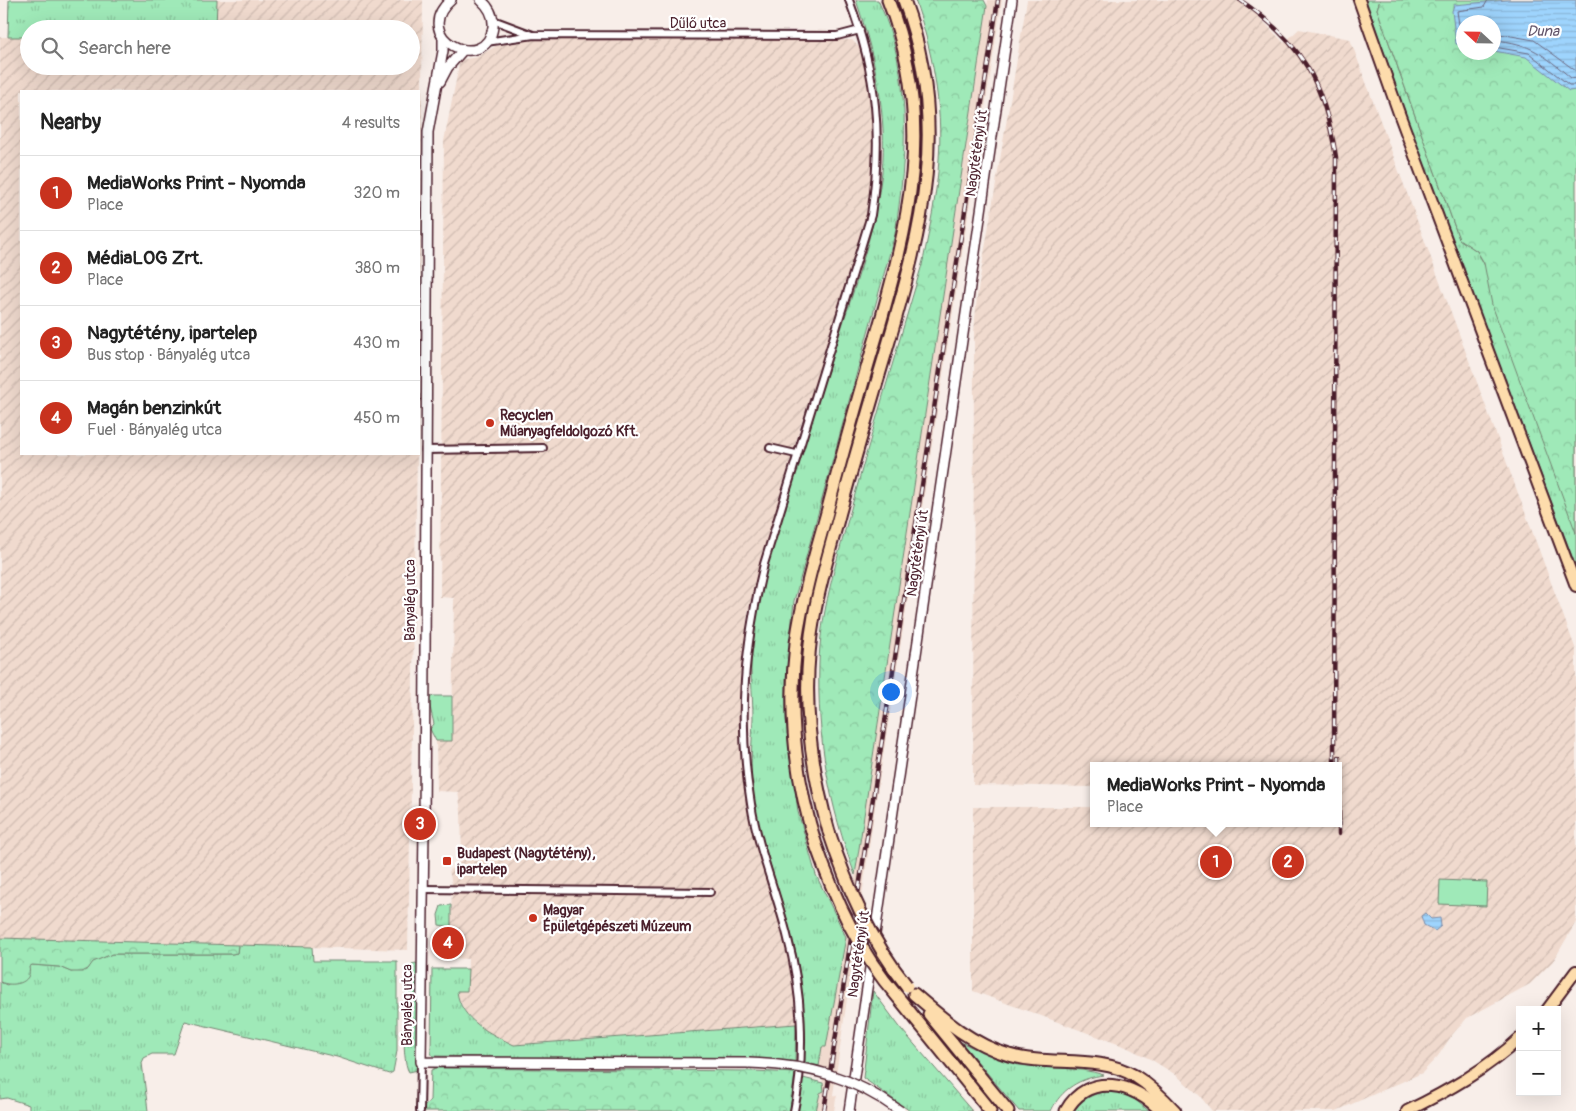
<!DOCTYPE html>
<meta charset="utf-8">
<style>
:root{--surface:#fff;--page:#f6f6f6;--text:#222;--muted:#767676;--line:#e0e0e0;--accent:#c8321e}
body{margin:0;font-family:Pangolin,sans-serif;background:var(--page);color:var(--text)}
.controls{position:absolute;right:15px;bottom:15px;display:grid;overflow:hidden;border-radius:0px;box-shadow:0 5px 20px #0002}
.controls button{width:45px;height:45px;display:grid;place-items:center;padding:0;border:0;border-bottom:1px solid var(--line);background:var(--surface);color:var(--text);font:25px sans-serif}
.compass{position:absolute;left:1456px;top:15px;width:45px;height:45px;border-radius:50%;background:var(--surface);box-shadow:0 5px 20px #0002;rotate:292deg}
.you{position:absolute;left:890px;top:691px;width:18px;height:18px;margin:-12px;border:4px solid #fff;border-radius:50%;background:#1a73e8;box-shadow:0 0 0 8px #1a73e833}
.badge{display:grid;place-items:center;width:32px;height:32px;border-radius:50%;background:var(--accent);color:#fff;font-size:16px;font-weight:700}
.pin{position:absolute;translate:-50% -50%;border:2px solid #fff;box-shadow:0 1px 5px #0006}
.popup{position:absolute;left:1090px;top:762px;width:252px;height:65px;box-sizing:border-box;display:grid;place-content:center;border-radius:0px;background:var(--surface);filter:drop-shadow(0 1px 4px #0005);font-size:16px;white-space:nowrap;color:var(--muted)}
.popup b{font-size:19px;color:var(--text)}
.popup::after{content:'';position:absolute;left:50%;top:100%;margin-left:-10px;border:10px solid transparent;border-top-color:var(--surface)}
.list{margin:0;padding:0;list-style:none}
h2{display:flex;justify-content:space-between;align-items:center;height:65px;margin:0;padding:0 20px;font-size:21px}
h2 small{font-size:16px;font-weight:400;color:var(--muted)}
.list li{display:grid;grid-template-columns:32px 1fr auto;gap:15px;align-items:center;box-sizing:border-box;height:75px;padding:0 20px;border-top:1px solid var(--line)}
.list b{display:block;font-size:19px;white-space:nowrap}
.list p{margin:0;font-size:16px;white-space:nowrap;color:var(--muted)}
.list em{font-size:16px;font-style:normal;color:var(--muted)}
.icon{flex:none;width:28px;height:28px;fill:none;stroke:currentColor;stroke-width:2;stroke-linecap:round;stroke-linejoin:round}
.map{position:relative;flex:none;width:1576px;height:1111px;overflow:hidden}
.search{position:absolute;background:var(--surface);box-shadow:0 5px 20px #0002;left:20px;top:20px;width:400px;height:55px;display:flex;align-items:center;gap:12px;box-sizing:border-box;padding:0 18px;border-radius:28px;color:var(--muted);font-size:19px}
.panel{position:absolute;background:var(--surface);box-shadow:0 5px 20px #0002;left:20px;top:90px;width:400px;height:365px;border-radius:0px}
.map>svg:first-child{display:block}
</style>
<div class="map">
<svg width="1576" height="1111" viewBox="0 0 1576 1111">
<defs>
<pattern id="industrial-furrows" width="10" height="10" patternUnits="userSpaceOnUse" patternTransform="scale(1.25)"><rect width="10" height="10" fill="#f0dace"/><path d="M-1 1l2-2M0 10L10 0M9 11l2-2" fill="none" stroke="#cfbbb1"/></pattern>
<pattern id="grass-tufts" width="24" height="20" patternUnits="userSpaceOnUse" patternTransform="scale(1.25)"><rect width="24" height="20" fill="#9fe9b8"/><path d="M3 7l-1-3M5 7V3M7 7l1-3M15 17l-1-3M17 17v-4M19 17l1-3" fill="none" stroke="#8ac79e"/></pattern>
<pattern id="forest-crowns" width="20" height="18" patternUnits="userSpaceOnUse" patternTransform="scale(1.25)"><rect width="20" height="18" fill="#9fe9b8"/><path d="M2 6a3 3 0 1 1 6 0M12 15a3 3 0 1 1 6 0" fill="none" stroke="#8ac79e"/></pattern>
<pattern id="water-rules" width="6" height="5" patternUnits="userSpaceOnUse" patternTransform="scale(1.25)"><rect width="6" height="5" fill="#9ed4fd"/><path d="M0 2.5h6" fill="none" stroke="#8ab6d9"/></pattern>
</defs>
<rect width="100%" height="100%" fill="#f8eee9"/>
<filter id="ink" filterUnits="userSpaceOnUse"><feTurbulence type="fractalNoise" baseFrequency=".02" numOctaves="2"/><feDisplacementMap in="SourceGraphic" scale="10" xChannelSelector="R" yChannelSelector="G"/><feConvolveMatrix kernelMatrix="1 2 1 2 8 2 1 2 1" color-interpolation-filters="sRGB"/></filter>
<g filter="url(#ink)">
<path fill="#f0dace" d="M 988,0 L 1002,0 L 875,807 L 833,1095 L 837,1096 L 836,1099 L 834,1111 L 816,1111 L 823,1083 L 819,1066 L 822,1046 L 826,1047 L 846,937 Z"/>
<path fill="url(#industrial-furrows)" d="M 217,0 L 423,0 L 419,339 L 419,91 L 21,91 L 21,454 L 417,454 L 408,950 L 0,938 L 0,37 L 29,37 L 29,66 L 411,66 L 411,29 L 216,29 Z
M 1027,0 L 1237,0 L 1257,15 L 1284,43 L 1299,29 L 1350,39 L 1576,650 L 1576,922 L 1554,960 L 1530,984 L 1467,1018 L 1452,1035 L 1438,1056 L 1422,1073 L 1336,1111 L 1212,1111 L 1199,1095 L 1176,1075 L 1152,1060 L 1126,1047 L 973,991 L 973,807 L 1093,807 L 1094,823 L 1338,823 L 1338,766 L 1094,766 L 1093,787 L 973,785 L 974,333 L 977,296 Z
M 531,40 L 852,40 L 861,49 L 873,105 L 874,133 L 873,174 L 866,219 L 847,288 L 802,421 L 760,563 L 748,612 L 740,680 L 741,754 L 750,819 L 786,944 L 793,985 L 796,1024 L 514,1045 L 486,1032 L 466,1013 L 458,997 L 457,991 L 467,991 L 468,959 L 450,958 L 452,884 L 449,870 L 457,867 L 462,858 L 461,811 L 458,792 L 437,791 L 436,741 L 452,740 L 454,598 L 440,597 L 444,141 L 460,60 L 477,57 L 496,46 Z"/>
<path fill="url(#grass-tufts)" stroke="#748472" d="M 9,0 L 217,0 L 216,29 L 29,29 L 29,37 L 8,37 Z
M 856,0 L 878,0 C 913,75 907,155 895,234 L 794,601 L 786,678 L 786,720 L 798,812 L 816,875 L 846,937 L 826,1047 L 822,1047 L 819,1066 L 804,1062 C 805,1020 803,978 792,937 C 780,891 762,847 754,800 C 749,769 752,748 753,718 C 753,693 749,667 752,642 C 758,596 771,552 784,509 C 803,445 824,383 844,320 C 860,272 876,223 882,172 C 888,115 874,53 856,0 Z
M 1366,0 L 1380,0 L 1377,9 L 1459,239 L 1477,251 L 1576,437 L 1576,567 L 1414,138 Z
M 434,696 L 452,696 L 452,741 L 436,741 L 430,729 L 434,724 L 428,698 Z
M 451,905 L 451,927 L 439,925 L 438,915 L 441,906 Z
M 238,945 L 312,947 L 313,961 L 397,961 L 397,1051 L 393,1072 L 389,1074 L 337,1057 L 185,1021 L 174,1054 L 152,1054 L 144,1058 L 142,1063 L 148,1111 L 29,1111 L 29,1105 L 7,1098 L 0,1099 L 0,982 L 7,985 L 32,965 L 59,967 L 71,972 L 88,969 L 92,962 L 112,954 L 232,954 L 237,953 Z
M 416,963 L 421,967 L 418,1070 L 409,1072 C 400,1060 404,977 412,964 Z
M 432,969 L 468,969 L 467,991 L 457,991 C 460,1020 491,1034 514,1045 L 796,1024 L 795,1062 L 433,1056 L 431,1053 Z
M 873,991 L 902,1030 L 972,1111 L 910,1111 L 863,1078 Z
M 961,1042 C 980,1051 998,1061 1019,1065 C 1048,1069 1076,1066 1104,1075 C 1080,1078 1061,1089 1051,1111 L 1019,1111 Z
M 803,1078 L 823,1083 L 824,1091 L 820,1093 L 816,1111 L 797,1111 Z
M 1111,1091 L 1128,1094 L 1149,1111 L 1071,1111 C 1083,1098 1094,1093 1111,1091 Z"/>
<path fill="url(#forest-crowns)" stroke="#748472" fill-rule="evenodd" d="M 915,0 L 984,0 L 987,6 L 855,875 C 829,804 817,740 819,664 C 820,615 836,563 849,516 C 872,430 898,346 923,261 C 930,227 937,193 939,159 C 943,106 932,49 915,0 Z
M 1380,0 L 1576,0 L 1576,533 L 1492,305 L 1484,263 L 1477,251 L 1459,239 L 1377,9 ZM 1464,22 L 1494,22 L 1494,52 L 1464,52 Z
M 0,938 L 238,945 L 237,953 L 232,954 L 112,954 L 93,962 L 88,969 L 82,972 L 71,972 L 59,967 L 32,965 L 29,967 C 33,984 12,987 0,982 Z
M 436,1068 L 754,1071 L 795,1073 L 790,1111 L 424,1111 L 424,1107 L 430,1100 L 431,1070 Z"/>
<path fill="#9fe9b8" stroke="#748472" d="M 1440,880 L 1487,882 L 1486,906 L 1439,904 Z"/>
<path fill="url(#water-rules)" stroke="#7c8ca9" d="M 1507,0 L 1576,0 L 1576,90 L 1569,91 L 1526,57 L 1494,51 L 1494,22 L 1464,22 L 1463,45 L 1456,44 L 1452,11 L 1454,5 Z
M 1425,913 L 1431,919 L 1440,918 L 1441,926 L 1435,931 L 1424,925 L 1421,916 Z"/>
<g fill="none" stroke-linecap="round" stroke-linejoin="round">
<path stroke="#6c677f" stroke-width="1" d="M 1494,33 L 1534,40 L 1576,71
M 1464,40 L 1461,38 L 1457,11 L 1484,7 L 1488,0
M 1494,40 C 1531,43 1544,55 1571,78 L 1576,79
M 1494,47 L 1529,53 L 1569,85 L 1576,85"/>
<g stroke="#4a1f2b" stroke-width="10">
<path id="street" d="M 493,20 L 533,35
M 486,42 L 534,35 L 837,36 L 860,30
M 770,448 L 796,454
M 425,450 L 543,448
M 423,889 L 710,892
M 420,1111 L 421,1062
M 794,1111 C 806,1054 802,991 787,935 C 776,891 758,849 751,804 C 737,720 744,647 764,564 L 871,215 C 883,137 877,74 849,0"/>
</g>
<g stroke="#4a1f2b" stroke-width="12">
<path id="secondary" d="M 451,0 C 408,37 486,76 493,27 C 494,16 489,7 481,0
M 443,38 L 443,51 L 428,132 L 424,828 L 421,1062 L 749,1063
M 440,82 L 448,67 L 463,50
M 849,1111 L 1012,0"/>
</g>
<g stroke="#4a1f2b" stroke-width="14">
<path id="primary" d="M 1359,0 L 1400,116 L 1576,586
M 1547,1010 L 1576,971
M 1407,1111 C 1448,1091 1487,1069 1520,1038"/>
</g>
<g stroke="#4a1f2b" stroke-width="15">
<path id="highway" d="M 829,832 C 809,762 801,688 814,616 C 820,581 831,547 840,512 C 855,457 871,402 887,348 C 923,226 950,124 904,0
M 816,845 C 795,779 788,712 796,643 C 802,600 814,558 826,516 C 841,459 857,401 874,344 C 909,225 936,121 888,0
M 914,994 C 943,1019 971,1044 1009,1055 C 1050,1067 1097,1054 1135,1076 C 1151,1086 1163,1098 1175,1111
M 897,996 L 990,1111
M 929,1014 L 1008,1111
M 1066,1111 C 1088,1071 1135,1083 1161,1111"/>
</g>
<use href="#street" stroke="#fff" stroke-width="6"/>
<use href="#secondary" stroke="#fff" stroke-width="9"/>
<use href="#primary" stroke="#fddcac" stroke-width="10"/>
<use href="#highway" stroke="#fddcac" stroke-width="11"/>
<g stroke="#4a1f2b" stroke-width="4.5">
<path id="rail" d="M 1240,0 C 1303,43 1324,83 1336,157 L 1334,766
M 1339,757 L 1339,834
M 824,1111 L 998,0"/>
</g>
<use href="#rail" stroke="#fff" stroke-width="2.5" stroke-dasharray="8" stroke-linecap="butt"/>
<g stroke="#4a1f2b" stroke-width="12" stroke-linecap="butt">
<path id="secondary-bridge" d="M 749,1063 C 809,1065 852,1076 900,1111"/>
</g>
<g stroke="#4a1f2b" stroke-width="15" stroke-linecap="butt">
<path id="highway-bridge" d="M 829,832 C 847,887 870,940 907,986
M 816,845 C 835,899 859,953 897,996"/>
</g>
<use href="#secondary-bridge" stroke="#fff" stroke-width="9"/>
<use href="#highway-bridge" stroke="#fddcac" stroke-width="11"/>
</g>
</g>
<g fill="#c8321e" stroke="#fff" stroke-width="2">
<circle cx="490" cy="423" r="5"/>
<rect x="442" y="856" width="10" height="10" rx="2.5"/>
<circle cx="533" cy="918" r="5"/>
</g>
<g text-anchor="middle" stroke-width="4.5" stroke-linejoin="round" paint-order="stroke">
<g font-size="14" fill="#4a1f2b" stroke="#fff">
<text x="698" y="28">Dűlő utca</text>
<text transform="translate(976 153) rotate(-82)" y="5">Nagytétényi út</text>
<text transform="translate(917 553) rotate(-82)" y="5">Nagytétényi út</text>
<text transform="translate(410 600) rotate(-90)" y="5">Bányalég utca</text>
<text transform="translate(858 954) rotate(-82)" y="5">Nagytétényi út</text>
<text transform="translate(407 1005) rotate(-90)" y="5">Bányalég utca</text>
</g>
<g font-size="14" font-weight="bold" fill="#4a1f2b" stroke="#fff" text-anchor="start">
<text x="500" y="420">Recyclen<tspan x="500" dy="16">Műanyagfeldolgozó Kft.</tspan></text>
<text x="457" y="858">Budapest (Nagytétény),<tspan x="457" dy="16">ipartelep</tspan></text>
<text x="543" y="915">Magyar<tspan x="543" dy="16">Épületgépészeti Múzeum</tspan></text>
</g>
<g font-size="15" font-style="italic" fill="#63556a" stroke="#fff">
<text x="1543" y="36">Duna</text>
</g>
</g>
</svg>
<div class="controls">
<button>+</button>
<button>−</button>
</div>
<svg class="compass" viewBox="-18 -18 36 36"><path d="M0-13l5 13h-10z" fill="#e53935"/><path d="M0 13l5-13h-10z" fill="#767676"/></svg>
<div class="you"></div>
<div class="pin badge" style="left:1216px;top:862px">1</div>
<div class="popup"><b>MediaWorks Print - Nyomda</b>Place</div>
<div class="pin badge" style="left:1288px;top:862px">2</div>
<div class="pin badge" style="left:420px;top:824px">3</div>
<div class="pin badge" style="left:448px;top:943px">4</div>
<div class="search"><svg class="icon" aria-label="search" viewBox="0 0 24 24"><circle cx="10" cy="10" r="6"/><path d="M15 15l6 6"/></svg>Search here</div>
<section class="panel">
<h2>Nearby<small>4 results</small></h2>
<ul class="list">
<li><span class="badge">1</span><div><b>MediaWorks Print - Nyomda</b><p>Place</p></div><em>320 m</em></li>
<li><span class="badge">2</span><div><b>MédiaLOG Zrt.</b><p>Place</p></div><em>380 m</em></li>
<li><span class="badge">3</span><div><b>Nagytétény, ipartelep</b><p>Bus stop · Bányalég utca</p></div><em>430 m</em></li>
<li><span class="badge">4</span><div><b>Magán benzinkút</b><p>Fuel · Bányalég utca</p></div><em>450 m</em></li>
</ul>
</section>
</div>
